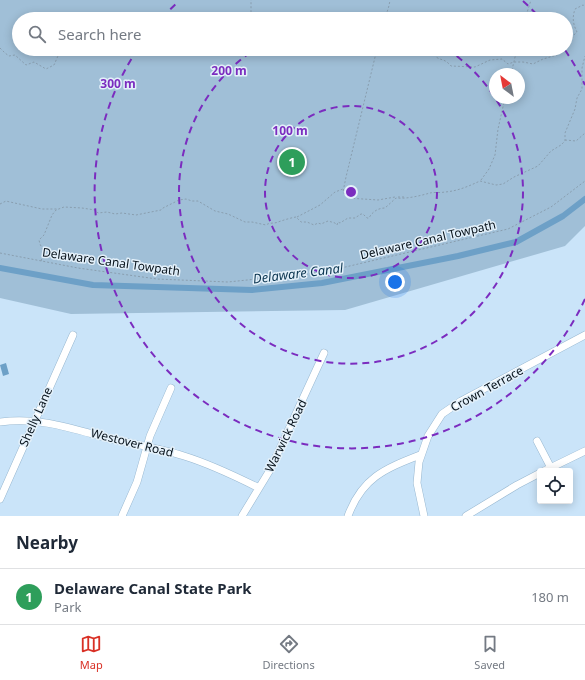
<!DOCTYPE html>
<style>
:root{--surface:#fff;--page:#f2f2f3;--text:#1f2937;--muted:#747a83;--line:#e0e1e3;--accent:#d93025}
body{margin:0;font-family:"Noto Sans",sans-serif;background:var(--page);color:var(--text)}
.controls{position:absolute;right:12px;bottom:12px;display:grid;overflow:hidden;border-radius:4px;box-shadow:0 2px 10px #0003}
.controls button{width:36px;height:36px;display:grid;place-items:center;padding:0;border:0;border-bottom:1px solid var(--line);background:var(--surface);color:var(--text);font:20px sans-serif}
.compass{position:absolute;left:489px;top:68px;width:36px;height:36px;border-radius:50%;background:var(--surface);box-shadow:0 2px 10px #0003;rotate:328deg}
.you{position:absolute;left:395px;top:282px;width:14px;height:14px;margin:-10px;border:3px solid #fff;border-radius:50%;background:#1a73e8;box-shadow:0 0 0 6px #1a73e833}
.badge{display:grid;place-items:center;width:26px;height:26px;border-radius:50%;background:var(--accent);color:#fff;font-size:13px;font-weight:700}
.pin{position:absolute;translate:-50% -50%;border:2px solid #fff;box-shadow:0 1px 4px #0006}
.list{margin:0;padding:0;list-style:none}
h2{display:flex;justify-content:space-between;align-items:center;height:52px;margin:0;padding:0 16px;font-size:17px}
h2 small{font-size:13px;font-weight:400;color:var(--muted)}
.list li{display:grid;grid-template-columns:26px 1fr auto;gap:12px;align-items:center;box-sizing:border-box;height:56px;padding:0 16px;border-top:1px solid var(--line)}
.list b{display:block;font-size:15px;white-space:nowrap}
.list p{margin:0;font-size:13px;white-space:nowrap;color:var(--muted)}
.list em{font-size:13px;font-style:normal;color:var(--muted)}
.icon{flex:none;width:22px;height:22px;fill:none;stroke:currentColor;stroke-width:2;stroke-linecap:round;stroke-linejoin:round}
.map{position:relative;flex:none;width:585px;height:516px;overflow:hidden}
.search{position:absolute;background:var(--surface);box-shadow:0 2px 10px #0003;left:12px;right:12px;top:12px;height:44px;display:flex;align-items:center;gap:10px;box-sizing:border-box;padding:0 14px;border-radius:22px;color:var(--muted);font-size:15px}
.sheet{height:108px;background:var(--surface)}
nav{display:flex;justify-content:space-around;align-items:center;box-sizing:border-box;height:56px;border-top:1px solid var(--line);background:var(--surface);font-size:11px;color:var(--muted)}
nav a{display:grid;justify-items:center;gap:2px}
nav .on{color:var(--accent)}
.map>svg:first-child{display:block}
</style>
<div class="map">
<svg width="585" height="516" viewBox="0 0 585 516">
<rect width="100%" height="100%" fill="#cae4f9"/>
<path fill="#a0bfd7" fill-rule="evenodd" d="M 0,0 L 585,0 L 585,226 L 565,246 L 345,310 L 71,314 L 0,298 ZM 19,19 L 566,19 L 566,49 L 19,49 ZM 495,74 L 519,74 L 519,98 L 495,98 Z"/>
<path fill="#6da0c7" d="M 6,363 L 9,374 L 3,376 L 0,365 Z"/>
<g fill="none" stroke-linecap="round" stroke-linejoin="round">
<path stroke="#6da0c7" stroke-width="6" d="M 0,268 L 93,285 L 252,290 L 322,283 L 458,256 L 516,242 L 563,216 L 585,199"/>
<g stroke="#97b7d0" stroke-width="8">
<path id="minor" d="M 0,422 C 39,417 70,428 107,438 C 133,444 159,448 184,456 C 210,464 235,476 259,488
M 537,441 L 551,468
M 544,471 L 585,451
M 0,499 L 73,335
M 122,516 L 137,482 L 150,436 L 171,388
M 242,516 L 270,470 L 324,353
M 348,516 C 362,478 384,469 420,455
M 424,516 L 417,483 L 419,462 L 428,436 L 442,414 L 461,401 L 585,335
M 466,516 L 517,485 L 540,473"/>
</g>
<path stroke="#899eaf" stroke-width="1" stroke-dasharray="2 2" stroke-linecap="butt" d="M 247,19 L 251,13 L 251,0
M 305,19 C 312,17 318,19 325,16 L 328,19
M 384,19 C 387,13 389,7 390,0
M 525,19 L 531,0
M 566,43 L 568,43 C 573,40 573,34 577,32 C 573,24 572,18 575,9 L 583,5 L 585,6
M 0,48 L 5,53 L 9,56 L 15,55 L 26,65 L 34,62 L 46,69 L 54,65 L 61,49
M 377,49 L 346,177 L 343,192 L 348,198 L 378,200 L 395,197
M 428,49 C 431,51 433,54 436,57 C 442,61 444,58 451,66 L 475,67 L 490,60 L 502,59 L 508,64 L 514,62 L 523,62 L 533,64 L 543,59 L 557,55 L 558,49
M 511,74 L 517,49
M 565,140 L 576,141 L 585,133
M 481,180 L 489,169 L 495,155 L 498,129 L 505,98
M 398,197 L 405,197
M 0,204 L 6,201 L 10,202 L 42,209 L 57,209
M 297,217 L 320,205 L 335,192 L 343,189
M 0,253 L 78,268 L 157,279 L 228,282 L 324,272 L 508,229 L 551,207 L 585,181
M 41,261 L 44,252 L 40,244 L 39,240 L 44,235 L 52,215 L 56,210 L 64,207 L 82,208 L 95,210 L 98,213 L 107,212 L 115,214 L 122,213 L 136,215 L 161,210 L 163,208 L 179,200 L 186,199 L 192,201 L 198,201 L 215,211 L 228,214 L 245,222 L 252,222 L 266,225 C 270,222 274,224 278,222 C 284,220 290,218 296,217 L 301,222 L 307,222 L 314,225 L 318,223 L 321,224 L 328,221 L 335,223 L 337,225 L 338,222 L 340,223 L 348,218 L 355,218 L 361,214 L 363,214 L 367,218 L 369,218 C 372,212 378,208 385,208 L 396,198 C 407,199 419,196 430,193 C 434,192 440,193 445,192 C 458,191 469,186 480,181 L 496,185 L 503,184 L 514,177 L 538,166 L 551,151 L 561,145 L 565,141 L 565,133 L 575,109 L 577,98 L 582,89 L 582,68 L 585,56"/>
<use href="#minor" stroke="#fff" stroke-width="7"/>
</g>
<g fill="none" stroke="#7b2cbf" stroke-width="2" stroke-dasharray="7 5">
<circle cx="351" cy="192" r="86"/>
<path d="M447 49A172 172 0 1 1 255 49"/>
<path d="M585 299A257 257 0 1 1 137 50M162 18A257 257 0 0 1 179 1M523 1A257 257 0 0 1 540 18M565 50A257 257 0 0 1 585 85"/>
</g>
<g text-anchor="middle" stroke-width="3" stroke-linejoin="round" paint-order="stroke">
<g font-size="12" fill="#06111a" stroke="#e3f0fa">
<text transform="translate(428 240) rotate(-13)" y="4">Delaware Canal Towpath</text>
<text transform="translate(111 262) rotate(8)" y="4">Delaware Canal Towpath</text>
<text transform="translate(487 389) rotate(-29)" y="4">Crown Terrace</text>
<text transform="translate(36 417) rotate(-66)" y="4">Shelly Lane</text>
<text transform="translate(286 436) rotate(-64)" y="4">Warwick Road</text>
<text transform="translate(132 443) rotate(14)" y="4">Westover Road</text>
</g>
<g font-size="13" font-style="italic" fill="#0c3651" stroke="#e3f0fa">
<text transform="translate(298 273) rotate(-7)" y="5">Delaware Canal</text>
</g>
</g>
<circle cx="351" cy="192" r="6" fill="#7b2cbf" stroke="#e3f0fa" stroke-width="2"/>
<g font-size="12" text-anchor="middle" font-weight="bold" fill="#7b2cbf" stroke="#e3f0fa" stroke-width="3" stroke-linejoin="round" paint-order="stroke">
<text x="229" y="75">200 m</text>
<text x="118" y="88">300 m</text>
<text x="290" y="135">100 m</text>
</g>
</svg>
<div class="controls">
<button><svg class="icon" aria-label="locate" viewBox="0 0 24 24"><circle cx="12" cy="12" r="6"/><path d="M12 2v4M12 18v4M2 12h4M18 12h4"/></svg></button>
</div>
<svg class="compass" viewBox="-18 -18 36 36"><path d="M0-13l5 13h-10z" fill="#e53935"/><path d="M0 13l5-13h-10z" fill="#747a83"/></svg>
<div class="you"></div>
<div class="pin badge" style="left:292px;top:162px;background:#2e9e5b">1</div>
<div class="search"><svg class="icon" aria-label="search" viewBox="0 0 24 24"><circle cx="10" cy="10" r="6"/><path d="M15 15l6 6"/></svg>Search here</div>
</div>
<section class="sheet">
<h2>Nearby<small></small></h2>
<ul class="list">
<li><span class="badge" style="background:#2e9e5b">1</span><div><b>Delaware Canal State Park</b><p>Park</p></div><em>180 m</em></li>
</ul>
</section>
<nav>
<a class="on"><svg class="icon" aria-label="map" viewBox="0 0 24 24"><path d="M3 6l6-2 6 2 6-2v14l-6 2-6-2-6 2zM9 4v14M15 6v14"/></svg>Map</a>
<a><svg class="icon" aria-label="directions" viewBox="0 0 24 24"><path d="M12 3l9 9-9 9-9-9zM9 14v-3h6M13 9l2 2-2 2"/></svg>Directions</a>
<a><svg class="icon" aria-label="saved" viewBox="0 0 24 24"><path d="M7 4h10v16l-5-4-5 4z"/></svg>Saved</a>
</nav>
